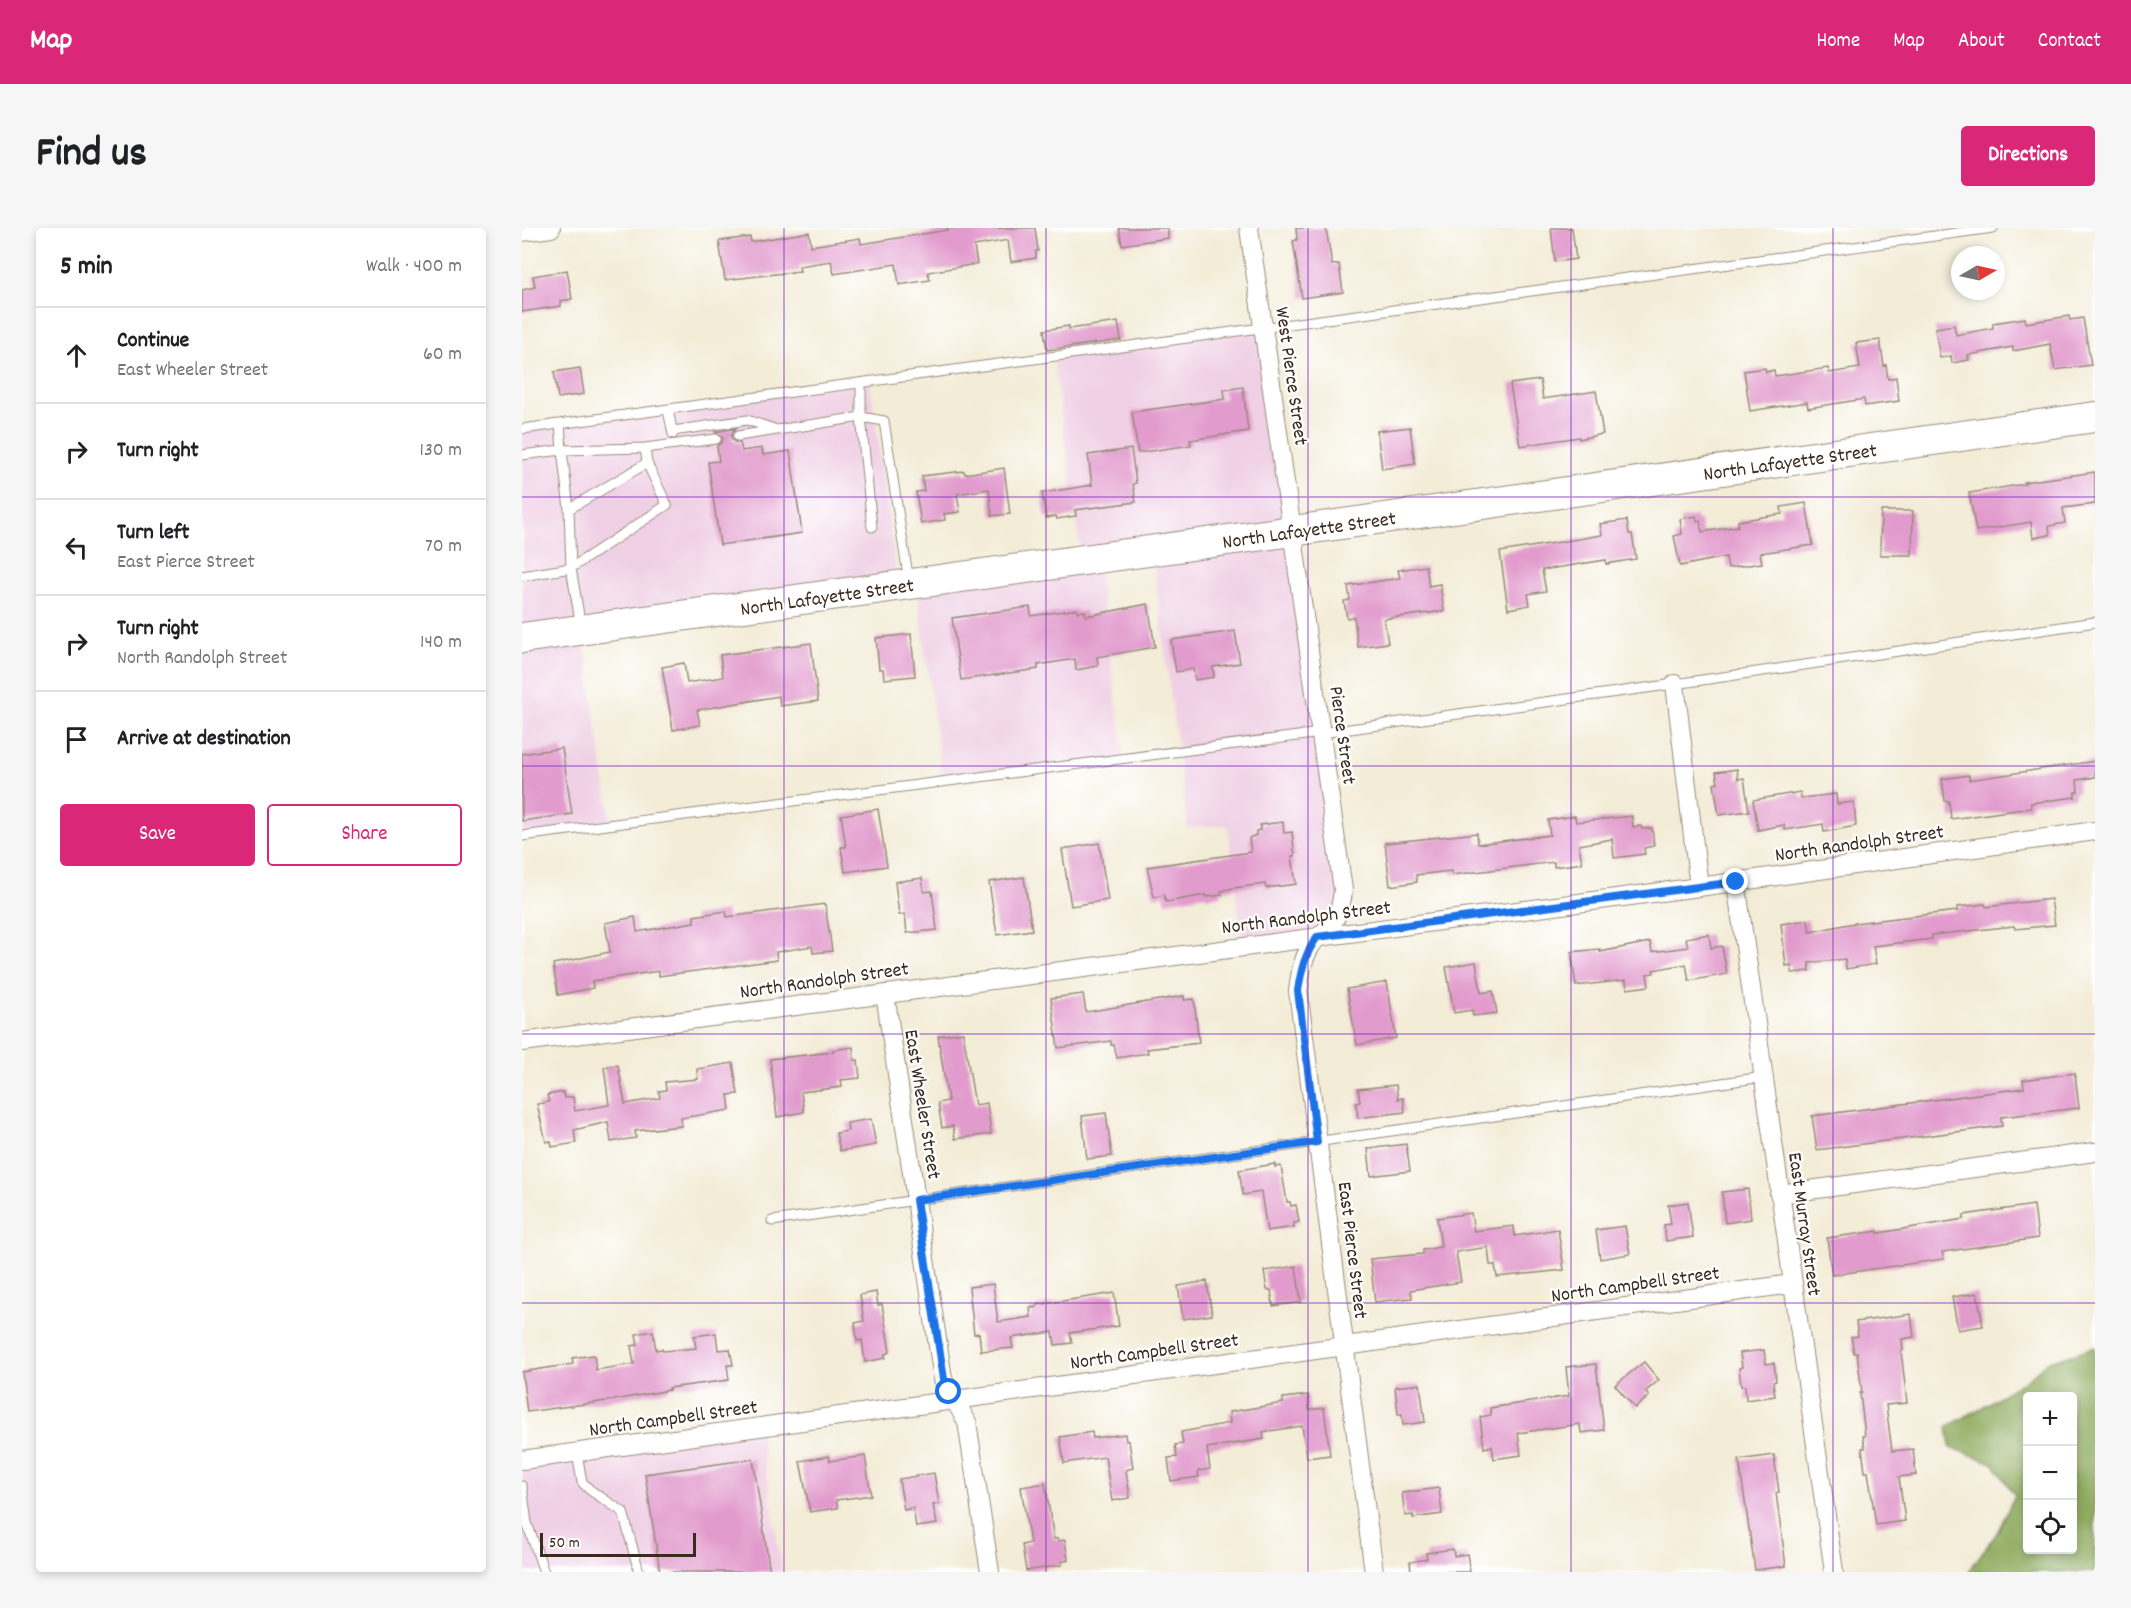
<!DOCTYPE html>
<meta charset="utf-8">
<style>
:root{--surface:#fff;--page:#f6f6f6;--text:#202124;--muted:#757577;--line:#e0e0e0;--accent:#db2777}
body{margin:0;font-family:Dekko,sans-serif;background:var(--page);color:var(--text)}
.controls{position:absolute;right:18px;bottom:18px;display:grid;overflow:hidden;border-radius:6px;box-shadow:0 3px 9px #0003}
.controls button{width:54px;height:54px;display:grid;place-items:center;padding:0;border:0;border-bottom:2px solid var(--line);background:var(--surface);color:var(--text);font:30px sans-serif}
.compass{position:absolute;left:1429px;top:18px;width:54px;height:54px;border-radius:50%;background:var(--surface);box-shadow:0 3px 9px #0003;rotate:81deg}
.scale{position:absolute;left:18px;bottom:15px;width:156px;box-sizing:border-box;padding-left:6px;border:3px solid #3b2a1e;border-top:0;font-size:16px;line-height:21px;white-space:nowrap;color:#3b2a1e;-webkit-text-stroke:4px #fff;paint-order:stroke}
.stop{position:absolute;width:18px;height:18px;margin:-14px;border:4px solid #1a73e8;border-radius:50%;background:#fff}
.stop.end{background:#1a73e8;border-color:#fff;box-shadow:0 2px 6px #0008}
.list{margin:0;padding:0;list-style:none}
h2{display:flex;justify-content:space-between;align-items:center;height:78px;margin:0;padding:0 24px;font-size:26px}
h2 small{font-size:20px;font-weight:400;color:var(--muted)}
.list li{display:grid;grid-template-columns:39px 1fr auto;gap:18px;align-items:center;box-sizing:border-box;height:96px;padding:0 24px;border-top:2px solid var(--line)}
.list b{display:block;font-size:22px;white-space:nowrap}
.list p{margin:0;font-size:20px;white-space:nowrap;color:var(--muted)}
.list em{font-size:20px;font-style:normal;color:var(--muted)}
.actions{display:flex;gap:12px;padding:18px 24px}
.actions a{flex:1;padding:14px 0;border:2px solid var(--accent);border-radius:6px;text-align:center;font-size:21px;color:var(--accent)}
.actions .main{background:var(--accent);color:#fff}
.icon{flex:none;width:33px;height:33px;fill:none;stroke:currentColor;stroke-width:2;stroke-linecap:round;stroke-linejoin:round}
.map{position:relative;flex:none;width:1573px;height:1344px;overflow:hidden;border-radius:6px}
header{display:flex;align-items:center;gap:36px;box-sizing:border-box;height:84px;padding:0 30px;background:var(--accent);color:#fff}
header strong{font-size:28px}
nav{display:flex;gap:33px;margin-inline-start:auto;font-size:21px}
.intro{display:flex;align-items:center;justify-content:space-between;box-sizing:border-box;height:144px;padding:0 36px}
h1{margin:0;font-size:42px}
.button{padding:15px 27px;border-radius:6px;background:var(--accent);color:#fff;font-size:21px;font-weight:700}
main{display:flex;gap:36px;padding:0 36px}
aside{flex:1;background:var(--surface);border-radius:6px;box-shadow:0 3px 9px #0003}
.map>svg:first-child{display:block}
</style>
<header>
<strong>Map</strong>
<nav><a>Home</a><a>Map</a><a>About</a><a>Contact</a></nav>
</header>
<div class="intro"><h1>Find us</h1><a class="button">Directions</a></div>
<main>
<aside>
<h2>5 min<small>Walk · 400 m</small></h2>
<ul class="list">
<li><svg class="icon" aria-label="ahead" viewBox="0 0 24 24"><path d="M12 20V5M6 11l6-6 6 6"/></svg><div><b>Continue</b><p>East Wheeler Street</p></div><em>60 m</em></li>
<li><svg class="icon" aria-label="right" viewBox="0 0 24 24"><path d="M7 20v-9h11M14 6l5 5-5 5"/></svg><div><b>Turn right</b></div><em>130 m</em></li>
<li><svg class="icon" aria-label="left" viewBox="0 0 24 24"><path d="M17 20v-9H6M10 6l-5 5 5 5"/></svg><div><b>Turn left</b><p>East Pierce Street</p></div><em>70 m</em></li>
<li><svg class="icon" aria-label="right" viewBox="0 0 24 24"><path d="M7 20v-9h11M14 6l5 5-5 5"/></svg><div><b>Turn right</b><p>North Randolph Street</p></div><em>140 m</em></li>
<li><svg class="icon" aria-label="arrive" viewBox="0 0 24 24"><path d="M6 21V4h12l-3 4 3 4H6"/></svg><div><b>Arrive at destination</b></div></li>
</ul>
<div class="actions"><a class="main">Save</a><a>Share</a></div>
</aside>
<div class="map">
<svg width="1573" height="1344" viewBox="0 0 1573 1344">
<rect width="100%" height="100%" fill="#fff"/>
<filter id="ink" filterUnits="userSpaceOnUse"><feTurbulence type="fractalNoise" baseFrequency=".0167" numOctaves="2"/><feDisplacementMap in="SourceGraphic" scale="12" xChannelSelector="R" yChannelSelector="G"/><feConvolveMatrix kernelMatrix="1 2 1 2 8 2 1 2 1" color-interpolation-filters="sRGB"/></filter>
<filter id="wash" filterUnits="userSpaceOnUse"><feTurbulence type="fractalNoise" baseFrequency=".008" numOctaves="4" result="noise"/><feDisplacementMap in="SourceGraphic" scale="24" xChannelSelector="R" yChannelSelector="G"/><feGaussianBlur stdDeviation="1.35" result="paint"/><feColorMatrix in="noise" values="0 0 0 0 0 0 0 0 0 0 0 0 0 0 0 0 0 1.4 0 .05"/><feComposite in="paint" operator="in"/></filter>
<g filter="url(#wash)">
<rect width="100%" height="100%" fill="#f3ecd7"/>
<path fill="#f0d0e5" d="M 742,101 L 821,662 L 804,702 L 721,719 L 706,597 L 666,600 L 630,323 L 575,331 L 602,530 L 421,554 L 394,355 L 560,332 L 531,129 Z
M 348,154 L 376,358 L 60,401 L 89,597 L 0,608 L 0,201 Z
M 237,1199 L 260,1344 L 0,1344 L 0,1230 Z"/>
<path fill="#8eab5e" stroke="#646a3e" stroke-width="1.5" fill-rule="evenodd" d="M 1573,1119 L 1573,1344 L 1446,1344 L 1475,1305 L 1493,1267 L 1471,1235 L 1428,1219 L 1425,1199 L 1459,1180 L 1507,1150 L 1525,1134 ZM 1506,1168 L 1550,1168 L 1550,1322 L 1506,1322 Z"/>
<g id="blocks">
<path fill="#e29bcd" d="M 425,0 L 513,0 L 516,23 L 514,23 L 514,30 L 489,34 L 486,12 L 452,18 L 455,36 L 406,44 L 408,52 L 377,57 L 374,36 L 312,46 L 309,33 L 277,38 L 278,43 L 203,52 L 197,13 L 228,9 L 229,14 L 287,4 L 289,18 L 338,10 L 339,16 L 426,2 Z
M 597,0 L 646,0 L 646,10 L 600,17 Z
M 774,0 L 804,0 L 810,37 L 817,36 L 821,64 L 780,70 L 771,13 L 775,12 Z
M 1029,0 L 1050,0 L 1054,31 L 1033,34 Z
M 45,42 L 50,71 L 39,73 L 39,78 L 0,84 L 0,62 L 13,59 L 11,48 Z
M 1547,88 L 1548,92 L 1561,90 L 1569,137 L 1533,142 L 1528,116 L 1491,123 L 1491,119 L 1446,127 L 1447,132 L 1430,135 L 1429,128 L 1418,130 L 1413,100 L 1432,97 L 1434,107 L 1471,100 L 1471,95 L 1503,90 L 1504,95 Z
M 596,94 L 599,112 L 525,122 L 522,102 L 547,98 L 547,101 Z
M 1358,112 L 1362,138 L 1364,137 L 1366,151 L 1374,149 L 1377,173 L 1343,178 L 1342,171 L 1286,180 L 1285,174 L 1228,183 L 1222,143 L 1243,140 L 1244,144 L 1252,142 L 1253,148 L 1306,140 L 1307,145 L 1338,140 L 1334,115 Z
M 58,140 L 62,166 L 36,170 L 32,144 Z
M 1018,152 L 1021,171 L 1074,163 L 1081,206 L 1057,211 L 1057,209 L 998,218 L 988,156 Z
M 721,159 L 726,203 L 668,212 L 669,217 L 616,225 L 610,184 L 703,171 L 702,162 Z
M 888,199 L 893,236 L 860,241 L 855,203 Z
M 214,200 L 210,205 L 209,210 L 213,214 L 218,215 L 220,223 L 240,220 L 241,227 L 268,223 L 280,305 L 198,317 L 186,234 L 197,233 L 195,218 L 200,214 L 201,210 L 193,204 Z
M 609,221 L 614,255 L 611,256 L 614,274 L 553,282 L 554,288 L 535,291 L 534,288 L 524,290 L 520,265 L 570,257 L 566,227 Z
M 482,240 L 488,286 L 470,288 L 467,261 L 435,266 L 438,284 L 422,286 L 423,292 L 399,296 L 394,264 L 402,263 L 400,248 L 442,243 L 443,246 Z
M 1573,244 L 1573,276 L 1541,280 L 1543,295 L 1527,298 L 1528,307 L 1511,310 L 1509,294 L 1454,303 L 1447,265 L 1503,256 L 1502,254 Z
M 1284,275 L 1291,317 L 1238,325 L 1240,335 L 1206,340 L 1204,329 L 1158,338 L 1152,308 L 1160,306 L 1158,291 L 1174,288 L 1175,293 L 1178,293 L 1180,304 L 1216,298 L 1216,293 L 1260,286 L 1259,279 Z
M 1359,283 L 1391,283 L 1390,327 L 1358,327 Z
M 1105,292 L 1107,306 L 1110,306 L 1114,331 L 1084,336 L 1084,332 L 1020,342 L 1024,363 L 1006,366 L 1008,377 L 986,381 L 978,324 L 1080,307 L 1078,296 Z
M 904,338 L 907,358 L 918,356 L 922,383 L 862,391 L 866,415 L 836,419 L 832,389 L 825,390 L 822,373 L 828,372 L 826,358 L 878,350 L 876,342 Z
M 626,376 L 633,419 L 575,429 L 576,438 L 554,442 L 553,431 L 516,437 L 516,441 L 439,452 L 430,390 L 508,379 L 509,388 L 555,381 L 555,384 L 563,383 L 564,388 Z
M 713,403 L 718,435 L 691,439 L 692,449 L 673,452 L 671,441 L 654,444 L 649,412 Z
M 389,406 L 393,448 L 362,451 L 361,441 L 357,441 L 354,410 Z
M 289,415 L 296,473 L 258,478 L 257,468 L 175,482 L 178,497 L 151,502 L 140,439 L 162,435 L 165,455 L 201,449 L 198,427 Z
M 40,520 L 50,586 L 0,593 L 0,526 Z
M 1573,533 L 1573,549 L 1555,552 L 1556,564 L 1553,564 L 1553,569 L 1509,575 L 1509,580 L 1429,591 L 1427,573 L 1423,573 L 1420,551 L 1447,547 L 1447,552 Z
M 1215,541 L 1216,551 L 1222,550 L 1227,583 L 1197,587 L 1192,556 L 1196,555 L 1194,544 Z
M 1278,564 L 1279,570 L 1314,566 L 1315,576 L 1332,574 L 1334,598 L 1302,604 L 1301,596 L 1263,602 L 1262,597 L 1236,602 L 1231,572 Z
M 356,581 L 365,638 L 323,644 L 319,619 L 324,619 L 319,587 Z
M 1053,588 L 1054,594 L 1110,588 L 1111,599 L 1119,598 L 1120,601 L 1130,600 L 1132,618 L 1122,620 L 1123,626 L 1092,630 L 1090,611 L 1057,617 L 1060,635 L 1032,639 L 1032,634 L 930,647 L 929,643 L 894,647 L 895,654 L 868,658 L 863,615 L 955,605 L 956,616 L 1028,607 L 1026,592 Z
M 761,594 L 762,605 L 770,604 L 773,628 L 770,628 L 774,656 L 744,660 L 743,656 L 711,660 L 699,663 L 700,667 L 684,669 L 684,667 L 644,674 L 642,667 L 632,669 L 625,639 L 729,624 L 727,610 L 734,607 L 734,603 L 738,602 L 738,597 Z
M 577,615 L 586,672 L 549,678 L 540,621 Z
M 502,649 L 510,702 L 475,707 L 467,654 Z
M 400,650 L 402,664 L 410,663 L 415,702 L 385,705 L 383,686 L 377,687 L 373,654 Z
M 1529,671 L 1533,697 L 1493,701 L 1492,698 L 1410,707 L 1410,711 L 1351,718 L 1354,736 L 1324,741 L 1323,731 L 1287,735 L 1288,743 L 1270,745 L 1269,737 L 1264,738 L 1259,696 L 1286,692 L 1288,704 L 1332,695 L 1435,683 L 1435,679 L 1463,676 L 1464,679 Z
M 303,676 L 310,723 L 291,725 L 290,718 L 254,724 L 255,732 L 137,748 L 137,743 L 70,753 L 71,760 L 36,767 L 31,736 L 88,724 L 83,695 L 113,689 L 115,704 L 172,694 L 172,688 L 204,683 L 205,689 Z
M 1187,706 L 1189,720 L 1200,718 L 1205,746 L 1167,753 L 1164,736 L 1131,742 L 1132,745 L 1125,746 L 1127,758 L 1105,761 L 1104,752 L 1054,758 L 1049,724 L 1078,721 L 1078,724 L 1128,714 L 1130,724 L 1166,719 L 1164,710 Z
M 954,734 L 959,765 L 971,763 L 975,785 L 951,788 L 950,782 L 932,785 L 924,739 Z
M 865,754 L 874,810 L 835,817 L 825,761 Z
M 561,766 L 564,784 L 662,768 L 662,772 L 672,771 L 677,815 L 625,821 L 626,825 L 595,830 L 592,817 L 589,817 L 589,813 L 536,820 L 529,770 Z
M 441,804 L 453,877 L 465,875 L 469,906 L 433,911 L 431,898 L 420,900 L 416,875 L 426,873 L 416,808 Z
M 331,819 L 332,832 L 336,832 L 338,850 L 319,852 L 320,859 L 279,864 L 282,884 L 255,889 L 248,831 L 311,824 L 311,822 Z
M 211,835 L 216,866 L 206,867 L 208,882 L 159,890 L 160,898 L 113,903 L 114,910 L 89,914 L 86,894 L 52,902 L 54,915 L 30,919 L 29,913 L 24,914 L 15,876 L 27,874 L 25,867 L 41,864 L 42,870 L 51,869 L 53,883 L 87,877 L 82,839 L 96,837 L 103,876 L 138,870 L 137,863 L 144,862 L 143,854 L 176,851 L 175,841 Z
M 1553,845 L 1557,880 L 1479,889 L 1480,898 L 1295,922 L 1290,888 L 1502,860 L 1501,852 Z
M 874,857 L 876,871 L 881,870 L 883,884 L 836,890 L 834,875 L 838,874 L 836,861 Z
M 584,885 L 590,928 L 565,931 L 560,888 Z
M 349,891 L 354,917 L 318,923 L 314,905 L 326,903 L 325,895 Z
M 884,916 L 888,943 L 849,948 L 846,921 Z
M 753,936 L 753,939 L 759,938 L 765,974 L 768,974 L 769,978 L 774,977 L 777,994 L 772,995 L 772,999 L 745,1003 L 739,964 L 721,967 L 717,942 Z
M 1226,961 L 1229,991 L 1203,995 L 1200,964 Z
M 1166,974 L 1171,1009 L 1144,1013 L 1142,997 L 1149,996 L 1146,977 Z
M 1512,977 L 1516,1010 L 1420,1024 L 1422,1031 L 1310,1047 L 1305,1010 L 1356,1003 L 1356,1005 L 1442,991 L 1442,987 Z
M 949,985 L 952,1003 L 992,998 L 993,1008 L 1036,1001 L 1042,1042 L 975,1049 L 973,1037 L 968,1037 L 966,1019 L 934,1024 L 939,1054 L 889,1062 L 890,1070 L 853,1074 L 848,1031 L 901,1026 L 901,1022 L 919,1019 L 915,990 Z
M 1103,998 L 1108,1026 L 1078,1031 L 1074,1002 Z
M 774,1038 L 779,1074 L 751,1078 L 749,1062 L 745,1062 L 742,1043 Z
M 685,1053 L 690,1087 L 661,1091 L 656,1058 Z
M 471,1056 L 476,1094 L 509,1089 L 508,1080 L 515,1079 L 515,1077 L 592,1065 L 597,1098 L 548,1105 L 550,1115 L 533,1117 L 531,1104 L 489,1110 L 491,1120 L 459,1123 L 457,1105 L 452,1106 L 447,1059 Z
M 354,1064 L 356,1077 L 360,1076 L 368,1124 L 363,1126 L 363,1130 L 343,1134 L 340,1112 L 335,1113 L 333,1095 L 342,1093 L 338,1067 Z
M 1455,1065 L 1461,1098 L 1436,1102 L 1430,1069 Z
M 1389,1086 L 1392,1109 L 1380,1111 L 1381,1122 L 1379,1122 L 1385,1175 L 1364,1177 L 1370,1223 L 1391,1221 L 1394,1247 L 1377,1249 L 1383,1293 L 1354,1297 L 1346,1244 L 1343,1244 L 1340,1220 L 1343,1220 L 1341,1208 L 1343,1208 L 1338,1165 L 1340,1165 L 1335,1125 L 1332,1125 L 1329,1109 L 1336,1108 L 1334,1094 Z
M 131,1103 L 134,1122 L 140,1121 L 141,1123 L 174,1120 L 172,1108 L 194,1105 L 196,1122 L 208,1121 L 211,1137 L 205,1137 L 207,1152 L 147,1160 L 147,1162 L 92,1172 L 5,1184 L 0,1144 L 51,1136 L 50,1130 L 72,1127 L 74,1142 L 112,1136 L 109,1118 L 116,1117 L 114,1106 Z
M 1242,1122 L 1244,1136 L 1252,1135 L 1254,1153 L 1251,1154 L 1253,1168 L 1224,1172 L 1223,1158 L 1219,1158 L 1217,1140 L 1220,1139 L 1218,1125 Z
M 1122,1134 L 1137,1152 L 1123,1164 L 1127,1168 L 1113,1180 L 1093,1157 Z
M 1074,1136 L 1082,1202 L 1059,1205 L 1058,1196 L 996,1205 L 999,1227 L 972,1231 L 970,1218 L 962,1220 L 958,1189 L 969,1187 L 968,1180 L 1047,1168 L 1044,1139 Z
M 898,1156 L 903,1194 L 881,1197 L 880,1186 L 876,1186 L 873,1159 Z
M 786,1167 L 787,1182 L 802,1180 L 808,1227 L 785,1230 L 780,1198 L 741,1204 L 742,1211 L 685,1220 L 688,1241 L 676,1243 L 677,1249 L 649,1253 L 646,1230 L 655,1229 L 653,1217 L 661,1216 L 659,1204 L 708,1195 L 707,1184 L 761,1175 L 761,1170 Z
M 570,1204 L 571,1210 L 603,1206 L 604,1213 L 607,1213 L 611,1240 L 604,1242 L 608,1270 L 590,1273 L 583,1229 L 542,1235 L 538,1209 Z
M 1252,1227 L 1257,1264 L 1254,1265 L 1264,1338 L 1233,1342 L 1217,1232 Z
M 307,1228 L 308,1233 L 343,1228 L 349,1267 L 314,1272 L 316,1280 L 288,1284 L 278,1233 Z
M 231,1231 L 248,1344 L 138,1344 L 123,1246 Z
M 412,1245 L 417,1276 L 411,1277 L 415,1296 L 394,1299 L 391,1280 L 382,1282 L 377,1251 Z
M 523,1255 L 532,1311 L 536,1311 L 536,1313 L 543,1312 L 546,1332 L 539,1334 L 540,1337 L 504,1343 L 500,1317 L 508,1315 L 499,1259 Z
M 917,1260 L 920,1286 L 891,1290 L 891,1287 L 883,1288 L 880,1265 Z
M 931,1321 L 932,1328 L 945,1326 L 948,1344 L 889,1344 L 888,1334 L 905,1331 L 904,1325 Z"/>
</g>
</g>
<g filter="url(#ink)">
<use href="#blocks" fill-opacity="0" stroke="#978b7a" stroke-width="1.5"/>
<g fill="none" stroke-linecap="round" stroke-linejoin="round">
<g stroke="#978b7a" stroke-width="11">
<path id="service" d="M 339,155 L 339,189 L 350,299
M 146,182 L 151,206
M 38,196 L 40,222 L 123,220 L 194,211
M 0,201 L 1471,0
M 151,203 L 225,192 L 252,201
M 216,208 L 339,189 L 362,193 L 387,354
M 0,227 L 40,222 L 47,281 L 49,340 L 59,399
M 47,281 L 125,235
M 0,348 L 49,340 L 145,277 L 125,235 L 123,220
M 0,608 L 799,505 L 1153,456 L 1573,394
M 250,993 L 1241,849
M 55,1225 L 60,1254 L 68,1262 L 101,1284 L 117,1344
M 0,1258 L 5,1295 L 22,1344"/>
</g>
<g stroke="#978b7a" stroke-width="20">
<path id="minor" d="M 727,0 L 821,662 C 820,677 816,690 805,701 C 799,707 793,711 789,718 C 780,732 778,747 776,763 L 852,1344
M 0,4 L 29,0
M 1153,456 L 1177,659
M 1214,654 L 1312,1344
M 363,766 L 421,1151 L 445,1194 L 468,1344
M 0,814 L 1177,659 L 1573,603
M 1257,966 L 1573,924
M 0,1232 L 1270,1056"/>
</g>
<g stroke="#978b7a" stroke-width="32">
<path id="trunk" d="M 0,410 L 771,303 L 1573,189"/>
</g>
<use href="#service" stroke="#fff" stroke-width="9"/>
<use href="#minor" stroke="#fff" stroke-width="18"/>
<use href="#trunk" stroke="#fff" stroke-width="30"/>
</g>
</g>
<g fill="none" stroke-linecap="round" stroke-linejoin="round" filter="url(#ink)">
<path stroke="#1a73e8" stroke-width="8" d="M 427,1164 L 422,1151 L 394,972 L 795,914 L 776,763 C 779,742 783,726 795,709 L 1214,654"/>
</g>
<path fill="none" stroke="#7b2cbf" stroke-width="1.5" stroke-opacity="0.55" d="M 262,0 L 262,1344M 524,0 L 524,1344M 786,0 L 786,1344M 1049,0 L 1049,1344M 1311,0 L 1311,1344M 0,269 L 1573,269M 0,538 L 1573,538M 0,806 L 1573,806M 0,1075 L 1573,1075"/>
<g text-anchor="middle" stroke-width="4.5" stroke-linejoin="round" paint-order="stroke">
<g font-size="20" fill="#3b2a1e" stroke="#fff">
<text transform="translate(771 148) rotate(82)" y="7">West Pierce Street</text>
<text transform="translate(1268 233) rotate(-8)" y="7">North Lafayette Street</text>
<text transform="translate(787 301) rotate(-8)" y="7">North Lafayette Street</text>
<text transform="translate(305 368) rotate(-8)" y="7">North Lafayette Street</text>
<text transform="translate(822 507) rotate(82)" y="7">Pierce Street</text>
<text transform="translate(1337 614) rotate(-8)" y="7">North Randolph Street</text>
<text transform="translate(784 688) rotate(-7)" y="7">North Randolph Street</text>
<text transform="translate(302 751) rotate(-8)" y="7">North Randolph Street</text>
<text transform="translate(402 876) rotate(81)" y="7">East Wheeler Street</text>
<text transform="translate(1284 996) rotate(82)" y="7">East Murray Street</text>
<text transform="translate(832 1022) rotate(83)" y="7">East Pierce Street</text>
<text transform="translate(1113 1055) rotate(-8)" y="7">North Campbell Street</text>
<text transform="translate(632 1122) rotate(-8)" y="7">North Campbell Street</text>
<text transform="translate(151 1189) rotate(-8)" y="7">North Campbell Street</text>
</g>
</g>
</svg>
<div class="controls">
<button>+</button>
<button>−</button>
<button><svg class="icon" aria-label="locate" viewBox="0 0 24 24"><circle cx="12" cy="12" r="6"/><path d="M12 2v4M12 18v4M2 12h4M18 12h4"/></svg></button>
</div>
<svg class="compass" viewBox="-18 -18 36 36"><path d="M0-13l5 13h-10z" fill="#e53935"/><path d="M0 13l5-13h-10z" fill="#757577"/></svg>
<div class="scale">50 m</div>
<div class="stop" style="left:427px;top:1164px"></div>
<div class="stop end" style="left:1214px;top:654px"></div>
</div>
</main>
